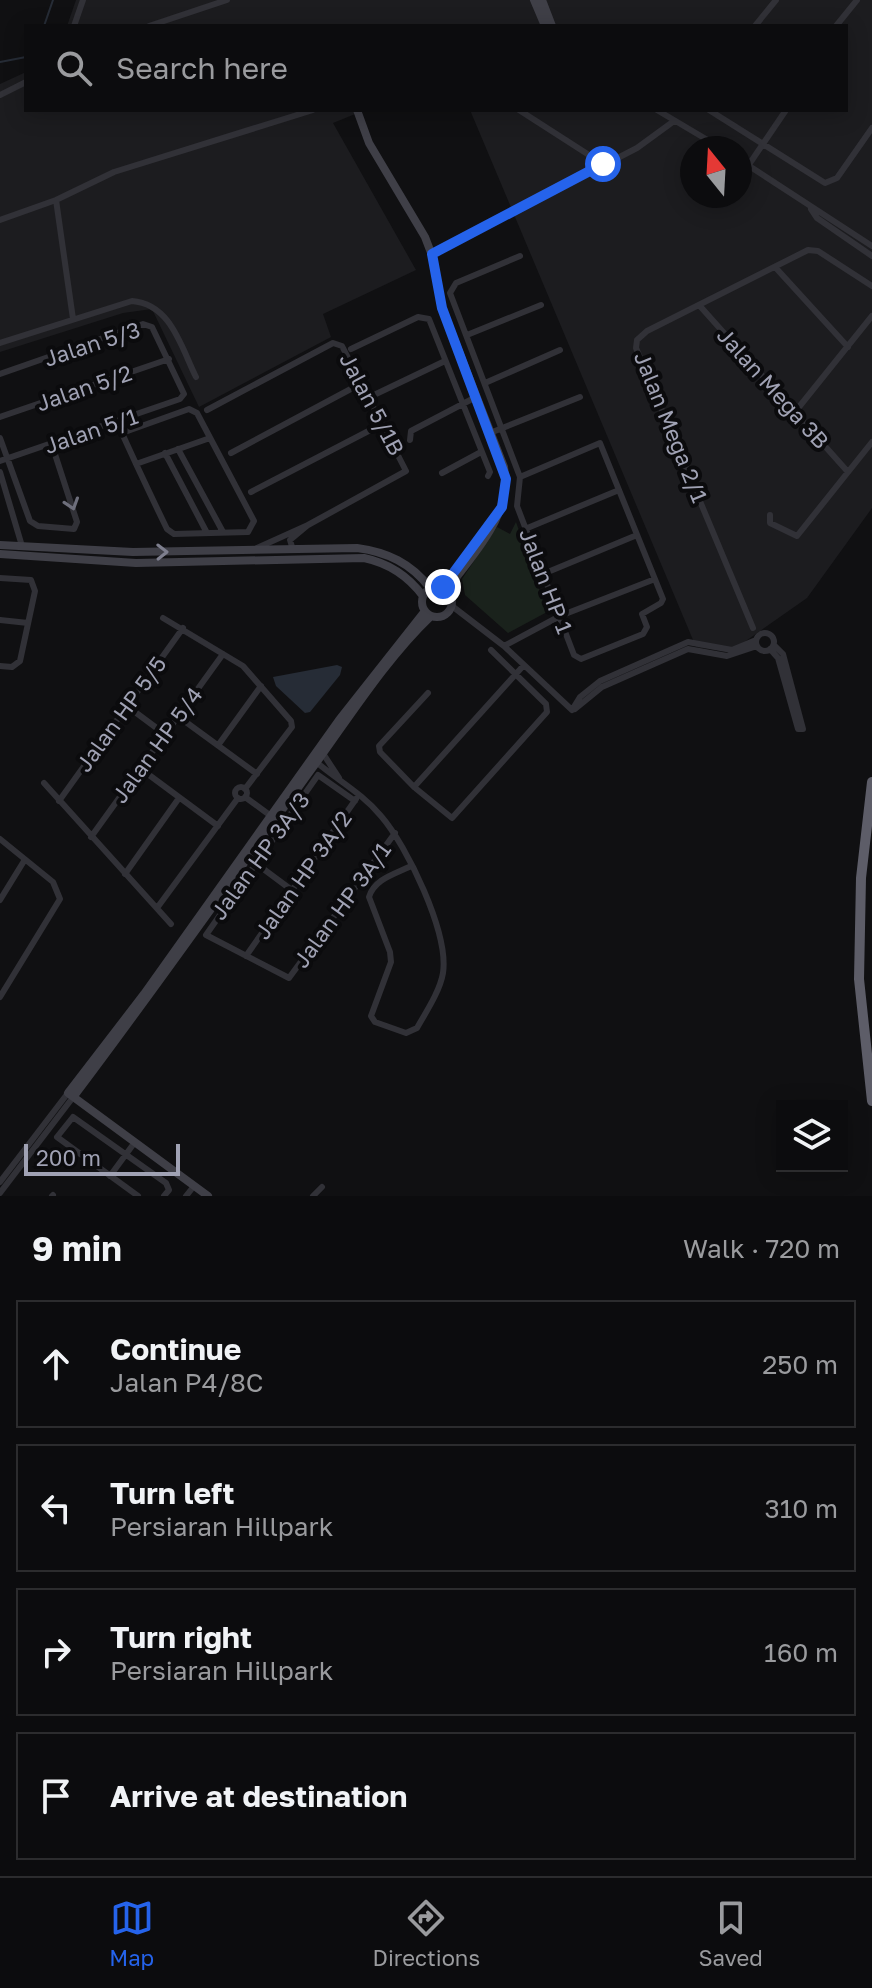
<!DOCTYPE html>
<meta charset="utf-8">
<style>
:root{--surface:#0c0c0e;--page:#151517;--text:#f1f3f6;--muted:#9a9b9e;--line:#2c2c2e;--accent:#2563eb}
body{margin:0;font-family:"Golos Text",sans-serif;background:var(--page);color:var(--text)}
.controls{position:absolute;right:24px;bottom:24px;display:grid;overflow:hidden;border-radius:0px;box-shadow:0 4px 20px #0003}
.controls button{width:72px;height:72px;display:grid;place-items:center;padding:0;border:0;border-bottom:2px solid var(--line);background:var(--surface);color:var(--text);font:40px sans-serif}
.compass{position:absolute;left:680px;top:136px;width:72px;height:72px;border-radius:50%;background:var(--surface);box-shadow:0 4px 20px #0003;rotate:342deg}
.scale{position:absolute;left:24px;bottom:20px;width:156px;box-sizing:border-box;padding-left:8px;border:4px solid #a0a2b4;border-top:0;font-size:22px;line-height:28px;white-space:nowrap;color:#a0a2b4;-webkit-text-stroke:6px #0b0b0d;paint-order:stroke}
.stop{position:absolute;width:24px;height:24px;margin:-18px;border:6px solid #2563eb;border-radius:50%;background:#fff}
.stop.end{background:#2563eb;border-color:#fff;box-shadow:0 2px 8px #0008}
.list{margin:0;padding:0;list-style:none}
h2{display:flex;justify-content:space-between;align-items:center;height:104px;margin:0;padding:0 32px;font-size:34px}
h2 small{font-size:26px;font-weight:400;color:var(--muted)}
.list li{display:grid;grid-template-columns:52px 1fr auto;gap:24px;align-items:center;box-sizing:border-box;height:128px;margin:0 16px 16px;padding:0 16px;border:2px solid var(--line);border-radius:0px}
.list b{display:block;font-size:30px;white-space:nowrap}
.list p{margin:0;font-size:26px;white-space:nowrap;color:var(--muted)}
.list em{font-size:26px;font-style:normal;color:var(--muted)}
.icon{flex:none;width:44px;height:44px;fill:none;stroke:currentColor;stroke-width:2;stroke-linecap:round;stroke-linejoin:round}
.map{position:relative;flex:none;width:872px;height:1196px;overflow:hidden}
.search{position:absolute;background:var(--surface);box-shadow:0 4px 20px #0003;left:24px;right:24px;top:24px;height:88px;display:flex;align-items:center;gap:20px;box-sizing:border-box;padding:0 28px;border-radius:0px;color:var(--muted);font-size:30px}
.sheet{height:680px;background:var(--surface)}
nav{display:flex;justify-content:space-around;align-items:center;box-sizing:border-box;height:112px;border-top:2px solid var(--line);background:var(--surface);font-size:22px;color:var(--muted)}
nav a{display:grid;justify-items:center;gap:4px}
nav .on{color:var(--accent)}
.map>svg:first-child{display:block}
</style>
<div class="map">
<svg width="872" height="1196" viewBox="0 0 872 1196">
<rect width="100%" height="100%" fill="#101012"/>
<path fill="#1c1c1f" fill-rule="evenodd" d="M 76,0 L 872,0 L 872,508 L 807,598 L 730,652 L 696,647 L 470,110 L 846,110 L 846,26 L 67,26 ZM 692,148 L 740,148 L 740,196 L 692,196 Z
M 26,72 L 26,110 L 365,110 L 333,123 L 416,270 L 323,314 L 331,337 L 199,407 L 152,309 L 123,313 L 0,352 L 0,84 Z"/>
<path fill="#1a221c" d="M 516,522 L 547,612 L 508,633 L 465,595 L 462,579 L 497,527 L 510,534 Z"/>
<path fill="#262c36" d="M 337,665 L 342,667 L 340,675 L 310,712 L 305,713 L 276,686 L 273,677 Z"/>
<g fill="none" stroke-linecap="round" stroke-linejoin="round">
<path stroke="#262c36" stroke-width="2" d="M 44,26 L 53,0
M 0,62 L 26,57"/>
<path stroke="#313137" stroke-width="6" d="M 74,26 L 83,0
M 149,26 L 227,0
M 755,26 L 776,0
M 836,26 L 857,0
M 0,95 L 26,82
M 519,110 L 603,164
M 657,110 L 721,148
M 709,110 L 825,183 L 837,178 L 872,128
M 740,160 L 872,246
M 748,166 L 786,110
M 56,200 L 73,319
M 811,209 L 817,218 L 872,256
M 0,220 L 56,200 L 114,172 L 313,110
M 432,254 L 637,148 L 674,121
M 775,267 L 848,347
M 699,305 L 848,472
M 467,335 L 541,305
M 0,343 L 132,301 C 171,304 181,347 196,377
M 351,349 L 418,317 L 429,319 L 490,472 L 488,476
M 0,374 L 143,324 L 152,327 L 184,394 L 180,399 L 0,461
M 485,383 L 560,350
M 376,394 L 445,361
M 207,410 L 333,343 L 342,346 L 406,471 L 308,525
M 795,412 L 872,316
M 0,417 L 169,359
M 117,422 C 133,458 150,494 167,529 L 174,534 L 248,532 L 254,521 L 197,413 L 189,409 L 122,433
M 490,433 L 580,397
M 0,438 L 30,521 L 38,526 L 74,529 L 77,522 L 52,445
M 410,440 L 411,431 L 476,397
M 178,449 L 223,532
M 165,453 L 207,533
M 231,453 L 362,383
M 136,464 L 210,438
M 0,472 L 22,546
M 442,473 L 481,452
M 520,477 L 600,443 L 663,599 L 661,603 L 642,614 L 647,627 L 643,634 L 581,659 L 574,655 L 517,506 L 520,477 L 450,293 L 456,283 L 520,256
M 251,492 L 382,424
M 770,515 L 770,523 L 797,536 L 872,442
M 525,529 L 619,490
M 257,548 L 308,525 L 290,540 L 293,550
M 543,574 L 637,535
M 0,578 L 31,580 L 35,591 L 20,661 L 12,667 L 0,666
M 452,606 L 504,646 L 572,710
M 163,618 L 243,666 L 291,721 L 292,727 L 245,789
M 0,620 L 28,623
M 753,628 L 636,348 L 637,340 L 647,331 L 808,250 L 818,251 L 872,286
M756 642a9 9 0 1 1 18 0a9 9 0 1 1-18 0Z
M 504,646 L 560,616 L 655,579
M 770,649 L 778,658 L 798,729 L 803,729 L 783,654 L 774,645
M 428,693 L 379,746 L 380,752 L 414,787 L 452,818 L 547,712 L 546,704 L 491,650
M 127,706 L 166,735
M 575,709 L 602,687 L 688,649 L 727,656 L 757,646
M 572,710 L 580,697 L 600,681 L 688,642 L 732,650 L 756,640
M 179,717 L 257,774
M 219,744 L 261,686
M 322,752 L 339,778
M 315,761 C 337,780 362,793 381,816 C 407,846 449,933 443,973 C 440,991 426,1012 417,1028 L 406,1033 L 375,1022 L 371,1016 L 391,962 L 390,952 L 369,897 C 374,879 395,874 411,866
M 141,769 L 218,826
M 44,783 L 171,924
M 414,787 L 524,665
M235 793a6 6 0 1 1 12 0a6 6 0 1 1-12 0Z
M 245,797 L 271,816
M 59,801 L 183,628
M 355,801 L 318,775 L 206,935 L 289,978 L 395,833
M 91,837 L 223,654
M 0,839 L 53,882 L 60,899 L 0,997
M 254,862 L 293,891
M 125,874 L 179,798
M 0,900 L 24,861
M 157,908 L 238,798
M 246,956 L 356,799
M 110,1176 L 135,1142
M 0,1182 L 68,1093
M 0,1193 L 74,1096
M 52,1196 L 53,1195
M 138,1196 L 57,1137 L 73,1117 L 166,1183 L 169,1190 L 164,1196
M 186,1196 L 194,1186
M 313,1196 L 322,1187"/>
<path stroke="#3f3f47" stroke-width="8" d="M 534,0 L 545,26
M 542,0 L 552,26
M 357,110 L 369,143 L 425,237 L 433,258 L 442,308 L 504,467 C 512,517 474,552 447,590
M 0,545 L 133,552 L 357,548 C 387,552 411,563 430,588
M 0,554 L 136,563 L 364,558 C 388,563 408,576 423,596
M422 602a15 15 0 1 1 30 0a15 15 0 1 1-30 0Z
M 74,1096 C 155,989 232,879 311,770 C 349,718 385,660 431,616
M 208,1196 L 68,1093 L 144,994 L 339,720 L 425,611"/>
<path stroke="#5d5d68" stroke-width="10" d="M 872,782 L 861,878 L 859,979 L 872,1101"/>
</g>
<defs><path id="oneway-chevron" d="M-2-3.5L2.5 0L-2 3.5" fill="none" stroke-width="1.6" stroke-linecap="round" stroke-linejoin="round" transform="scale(2)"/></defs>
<use stroke="#6e6f7c" href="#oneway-chevron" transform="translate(72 504) rotate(72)"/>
<use stroke="#7e7f8e" href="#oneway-chevron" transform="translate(162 552) rotate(-1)"/>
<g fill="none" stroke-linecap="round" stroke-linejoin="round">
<path stroke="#2563eb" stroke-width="10" d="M 443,587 L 502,507 L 506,479 L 442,308 L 432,254 L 603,164"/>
</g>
<g text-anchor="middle" stroke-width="8" stroke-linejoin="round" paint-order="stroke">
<g font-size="22" fill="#a0a2b4" stroke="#0b0b0d">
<text transform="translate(92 344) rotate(-18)" y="8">Jalan 5/3</text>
<text transform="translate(84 388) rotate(-19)" y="8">Jalan 5/2</text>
<text transform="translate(773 388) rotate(48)" y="8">Jalan Mega 3B</text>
<text transform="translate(372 404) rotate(62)" y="8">Jalan 5/1B</text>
<text transform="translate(671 427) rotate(68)" y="8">Jalan Mega 2/1</text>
<text transform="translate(91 431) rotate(-19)" y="8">Jalan 5/1</text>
<text transform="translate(546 581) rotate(69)" y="8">Jalan HP 1</text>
<text transform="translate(121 714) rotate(-54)" y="8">Jalan HP 5/5</text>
<text transform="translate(157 745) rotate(-54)" y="8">Jalan HP 5/4</text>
<text transform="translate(260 856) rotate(-54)" y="8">Jalan HP 3A/3</text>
<text transform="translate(303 875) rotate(-55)" y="8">Jalan HP 3A/2</text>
<text transform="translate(342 905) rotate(-54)" y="8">Jalan HP 3A/1</text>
</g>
</g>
</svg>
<div class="controls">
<button><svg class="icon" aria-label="layers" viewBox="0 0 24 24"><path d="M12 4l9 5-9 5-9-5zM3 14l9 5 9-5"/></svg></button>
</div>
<svg class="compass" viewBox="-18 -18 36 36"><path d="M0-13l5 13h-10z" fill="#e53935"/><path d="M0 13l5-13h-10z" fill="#9a9b9e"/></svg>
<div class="scale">200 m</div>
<div class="stop" style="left:603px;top:164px"></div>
<div class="stop end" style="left:443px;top:587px"></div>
<div class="search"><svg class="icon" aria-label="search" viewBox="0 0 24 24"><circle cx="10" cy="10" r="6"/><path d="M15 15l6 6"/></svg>Search here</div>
</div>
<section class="sheet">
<h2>9 min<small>Walk · 720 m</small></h2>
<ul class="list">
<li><svg class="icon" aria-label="ahead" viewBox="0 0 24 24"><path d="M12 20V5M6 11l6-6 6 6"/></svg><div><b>Continue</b><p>Jalan P4/8C</p></div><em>250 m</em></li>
<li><svg class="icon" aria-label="left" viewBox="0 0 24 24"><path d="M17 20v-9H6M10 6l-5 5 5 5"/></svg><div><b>Turn left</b><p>Persiaran Hillpark</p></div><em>310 m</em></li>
<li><svg class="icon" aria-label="right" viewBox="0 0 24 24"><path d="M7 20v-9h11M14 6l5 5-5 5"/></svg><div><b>Turn right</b><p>Persiaran Hillpark</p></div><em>160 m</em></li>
<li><svg class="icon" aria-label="arrive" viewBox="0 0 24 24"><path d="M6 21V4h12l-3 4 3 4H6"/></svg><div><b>Arrive at destination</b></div></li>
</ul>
</section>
<nav>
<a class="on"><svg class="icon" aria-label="map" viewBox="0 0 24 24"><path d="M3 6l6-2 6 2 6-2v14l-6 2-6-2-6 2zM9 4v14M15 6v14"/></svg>Map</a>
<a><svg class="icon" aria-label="directions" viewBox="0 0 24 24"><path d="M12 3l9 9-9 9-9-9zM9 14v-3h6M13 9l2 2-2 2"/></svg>Directions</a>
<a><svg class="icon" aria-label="saved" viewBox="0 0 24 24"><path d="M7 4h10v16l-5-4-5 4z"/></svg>Saved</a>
</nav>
